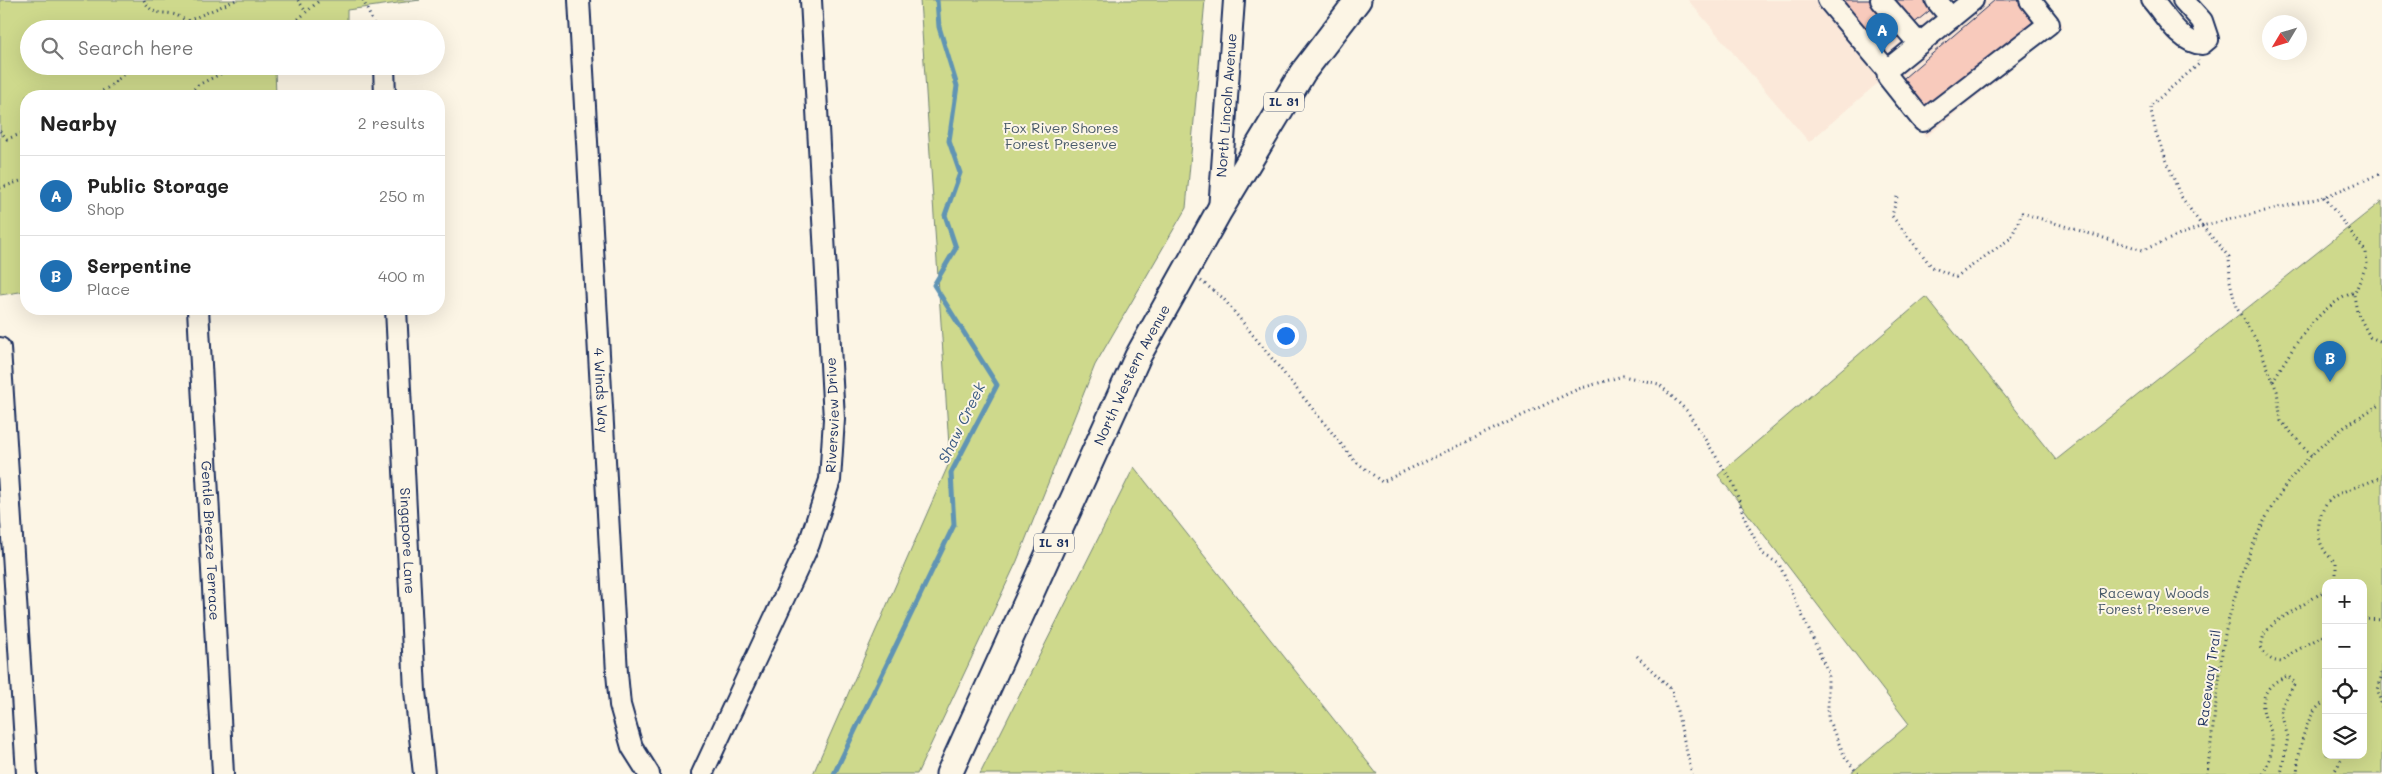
<!DOCTYPE html>
<meta charset="utf-8">
<style>
:root{--surface:#fff;--page:#f6f6f6;--text:#222;--muted:#767676;--line:#e0e0e0;--accent:#1f6fb2}
body{margin:0;font-family:Mali,sans-serif;background:var(--page);color:var(--text)}
.controls{position:absolute;right:15px;bottom:15px;display:grid;overflow:hidden;border-radius:10px;box-shadow:0 5px 20px #0002}
.controls button{width:45px;height:45px;display:grid;place-items:center;padding:0;border:0;border-bottom:1px solid var(--line);background:var(--surface);color:var(--text);font:25px sans-serif}
.compass{position:absolute;left:2262px;top:15px;width:45px;height:45px;border-radius:50%;background:var(--surface);box-shadow:0 5px 20px #0002;rotate:232deg}
.you{position:absolute;left:1285px;top:335px;width:18px;height:18px;margin:-12px;border:4px solid #fff;border-radius:50%;background:#1a73e8;box-shadow:0 0 0 8px #1a73e833}
.badge{display:grid;place-items:center;width:32px;height:32px;border-radius:50%;background:var(--accent);color:#fff;font-size:16px;font-weight:700}
.pin{position:absolute;translate:-50% -41px;filter:drop-shadow(0 1px 2px #0008)}
.pin::after{content:'';position:absolute;top:26px;width:18px;height:15px;background:inherit;clip-path:polygon(0 0,100% 0,50% 100%)}
.list{margin:0;padding:0;list-style:none}
h2{display:flex;justify-content:space-between;align-items:center;height:65px;margin:0;padding:0 20px;font-size:21px}
h2 small{font-size:16px;font-weight:400;color:var(--muted)}
.list li{display:grid;grid-template-columns:32px 1fr auto;gap:15px;align-items:center;box-sizing:border-box;height:80px;padding:0 20px;border-top:1px solid var(--line)}
.list b{display:block;font-size:19px;white-space:nowrap}
.list p{margin:0;font-size:16px;white-space:nowrap;color:var(--muted)}
.list em{font-size:16px;font-style:normal;color:var(--muted)}
.icon{flex:none;width:28px;height:28px;fill:none;stroke:currentColor;stroke-width:2;stroke-linecap:round;stroke-linejoin:round}
.map{position:relative;flex:none;width:2382px;height:774px;overflow:hidden}
.search{position:absolute;background:var(--surface);box-shadow:0 5px 20px #0002;left:20px;top:20px;width:425px;height:55px;display:flex;align-items:center;gap:12px;box-sizing:border-box;padding:0 18px;border-radius:28px;color:var(--muted);font-size:19px}
.panel{position:absolute;background:var(--surface);box-shadow:0 5px 20px #0002;left:20px;top:90px;width:425px;height:225px;border-radius:20px}
.map>svg:first-child{display:block}
</style>
<div class="map">
<svg width="2382" height="774" viewBox="0 0 2382 774">
<rect width="100%" height="100%" fill="#fcf5e5"/>
<filter id="ink" filterUnits="userSpaceOnUse"><feTurbulence type="fractalNoise" baseFrequency=".02" numOctaves="2"/><feDisplacementMap in="SourceGraphic" scale="10" xChannelSelector="R" yChannelSelector="G"/><feConvolveMatrix kernelMatrix="1 2 1 2 8 2 1 2 1" color-interpolation-filters="sRGB"/></filter>
<g filter="url(#ink)">
<path fill="#fbe8d9" d="M 1688,0 L 2043,0 L 2064,26 L 1926,137 L 1879,82 L 1809,142 Z"/>
<path fill="#ced98c" stroke="#748475" fill-rule="evenodd" d="M 0,0 L 420,0 L 347,10 L 347,29 L 29,29 L 29,66 L 290,66 L 275,69 L 276,96 L 26,96 L 26,291 L 0,295 Z
M 920,0 L 1205,0 L 1186,208 L 1095,365 L 1017,561 L 917,774 L 813,774 L 950,461 Z
M 2382,201 L 2382,774 L 1850,774 L 1909,724 L 1718,475 L 1926,297 L 2056,460 ZM 2326,583 L 2363,583 L 2363,755 L 2326,755 Z
M 1134,467 L 1377,774 L 980,774 Z"/>
<g fill="none" stroke-linecap="round" stroke-linejoin="round">
<path stroke="#6094b4" stroke-width="5" d="M 834,774 L 954,525 L 951,473 L 997,385 L 934,285 L 956,248 L 945,215 L 960,173 L 949,141 L 957,86 L 939,27 L 937,0"/>
</g>
<path fill="#f8cabc" stroke="#1b2f5e" d="M 1833,0 L 1869,0 L 1899,36 L 1878,54 Z
M 1890,0 L 1928,0 L 1934,7 L 1912,25 Z
M 1995,0 L 2024,0 L 2039,17 L 1925,114 L 1898,83 Z"/>
<g fill="none" stroke-linecap="round" stroke-linejoin="round">
<g stroke="#1b2f5e" stroke-width="24">
<g id="minor">
<path id="s1" d="M 579,0 L 617,673 L 620,705 L 632,747 L 649,774"/>
<path d="M 1828,0 L 1887,70 L 1888,77 L 1923,121 L 2049,24 L 2030,0"/>
<path d="M 1881,0 L 1919,44"/>
<path d="M 1936,0 L 1951,18"/>
<path d="M 2152,0 C 2166,16 2180,43 2202,44 L 2208,39 L 2202,21 L 2183,0"/>
<path d="M 384,66 L 385,96"/>
<path d="M 1887,70 L 1973,0"/>
<path id="s2" d="M 1219,210 L 1234,0"/>
<path id="s3" d="M 198,309 L 223,774"/>
<path id="s4" d="M 396,309 L 415,691 L 424,774"/>
<path d="M 0,348 L 27,774"/>
<path id="s5" d="M 702,774 L 809,544 L 830,480 L 834,419 L 811,0"/>
</g>
</g>
<g stroke="#1b2f5e" stroke-width="29">
<g id="major">
<path id="s6" d="M 949,774 L 1138,356 L 1219,211 L 1303,72 L 1358,0"/>
</g>
</g>
<path stroke="#1b2f5e" stroke-width="3" stroke-dasharray="1 4" stroke-linecap="butt" d="M 144,0 C 154,18 160,10 176,15 C 179,16 183,19 187,21
M 298,0 L 306,12
M 363,0 L 376,29
M 176,29 L 183,23 L 236,0
M 287,29 L 320,0
M 94,96 L 109,87 L 133,66
M 187,96 L 198,85 L 236,66
M 0,131 L 7,139 L 26,132
M 0,188 L 26,179
M 1897,197 L 1892,216 L 1932,267 L 1956,277 L 2011,238 L 2022,213 L 2143,250 L 2202,226 L 2180,195 L 2156,133 L 2150,106 L 2199,64 L 2198,61
M 2324,197 L 2366,252 L 2367,264 L 2354,295 L 2355,301 L 2357,312 L 2370,337 L 2382,342
M 1201,281 L 1223,298 L 1354,460 L 1382,482 L 1578,389 L 1623,376 L 1659,384 L 1687,411 L 1733,483 L 1746,522 L 1763,554 L 1779,564 L 1828,672 L 1828,719 L 1845,757 L 1858,774
M 2273,381 C 2293,347 2317,306 2355,292
M 2311,455 L 2281,421 L 2277,391 L 2257,341 L 2236,307 L 2230,281 L 2229,257 L 2202,226 L 2324,197 L 2382,173
M 2333,583 L 2336,579 L 2336,563 C 2332,559 2326,554 2323,548 C 2314,532 2319,506 2335,496 C 2350,487 2367,485 2382,476
M 2326,590 L 2274,623 L 2264,634 L 2261,647 C 2267,658 2271,661 2282,662 L 2292,653 L 2326,634
M 2363,619 L 2382,620
M 1637,656 L 1672,690 L 1692,774
M 2382,673 L 2378,690 L 2382,709
M 2207,774 C 2211,743 2215,711 2219,680 C 2221,663 2222,646 2226,630 C 2251,528 2286,455 2382,404
M 2263,774 C 2269,762 2273,750 2272,736 C 2271,729 2266,722 2264,714 C 2259,695 2271,681 2288,676 L 2295,683 L 2282,706 L 2281,714 L 2288,737 L 2281,774
M 2297,774 C 2298,755 2305,709 2326,702
M 2333,774 L 2344,755"/>
<use href="#minor" stroke="#fcf5e5" stroke-width="20"/>
<use href="#major" stroke="#fcf5e5" stroke-width="25"/>
</g>
</g>
<g text-anchor="middle" stroke-width="4" stroke-linejoin="round" paint-order="stroke">
<g fill="#fcf5e5" stroke="#5e6a86" stroke-width="1">
<rect x="1264" y="92.5" width="40" height="19" rx="4"/>
<rect x="1034" y="533.5" width="40" height="19" rx="4"/>
</g>
<g font-size="12" font-weight="bold" fill="#1b2f5e">
<text x="1284" y="106">IL 31</text>
<text x="1054" y="547">IL 31</text>
</g>
<g font-size="14" fill="#1b2f5e" stroke="#fcf5e5">
<text dy="5" stroke="none"><textPath href="#s2" startOffset="105">North Lincoln Avenue</textPath></text>
<text dy="5" stroke="none"><textPath href="#s6" startOffset="439">North Western Avenue</textPath></text>
<text dy="5" stroke="none"><textPath href="#s1" startOffset="391">4 Winds Way</textPath></text>
<text dy="5" stroke="none"><textPath href="#s5" startOffset="386">Riversview Drive</textPath></text>
<text dy="5" stroke="none"><textPath href="#s3" startOffset="232">Gentle Breeze Terrace</textPath></text>
<text dy="5" stroke="none"><textPath href="#s4" startOffset="232">Singapore Lane</textPath></text>
<text transform="translate(2209 678) rotate(-82)" y="5">Raceway Trail</text>
</g>
<g font-size="14" fill="#485a6a" stroke="#fcf5e5">
<text x="1061" y="133">Fox River Shores<tspan x="1061" dy="16">Forest Preserve</tspan></text>
<text x="2154" y="598">Raceway Woods<tspan x="2154" dy="16">Forest Preserve</tspan></text>
</g>
<g font-size="15" font-style="italic" fill="#385982" stroke="#fcf5e5">
<text transform="translate(962 423) rotate(-64)" y="5">Shaw Creek</text>
</g>
</g>
</svg>
<div class="controls">
<button>+</button>
<button>−</button>
<button><svg class="icon" aria-label="locate" viewBox="0 0 24 24"><circle cx="12" cy="12" r="6"/><path d="M12 2v4M12 18v4M2 12h4M18 12h4"/></svg></button>
<button><svg class="icon" aria-label="layers" viewBox="0 0 24 24"><path d="M12 4l9 5-9 5-9-5zM3 14l9 5 9-5"/></svg></button>
</div>
<svg class="compass" viewBox="-18 -18 36 36"><path d="M0-13l5 13h-10z" fill="#e53935"/><path d="M0 13l5-13h-10z" fill="#767676"/></svg>
<div class="you"></div>
<div class="pin badge" style="left:1882px;top:54px">A</div>
<div class="pin badge" style="left:2330px;top:382px">B</div>
<div class="search"><svg class="icon" aria-label="search" viewBox="0 0 24 24"><circle cx="10" cy="10" r="6"/><path d="M15 15l6 6"/></svg>Search here</div>
<section class="panel">
<h2>Nearby<small>2 results</small></h2>
<ul class="list">
<li><span class="badge">A</span><div><b>Public Storage</b><p>Shop</p></div><em>250 m</em></li>
<li><span class="badge">B</span><div><b>Serpentine</b><p>Place</p></div><em>400 m</em></li>
</ul>
</section>
</div>
